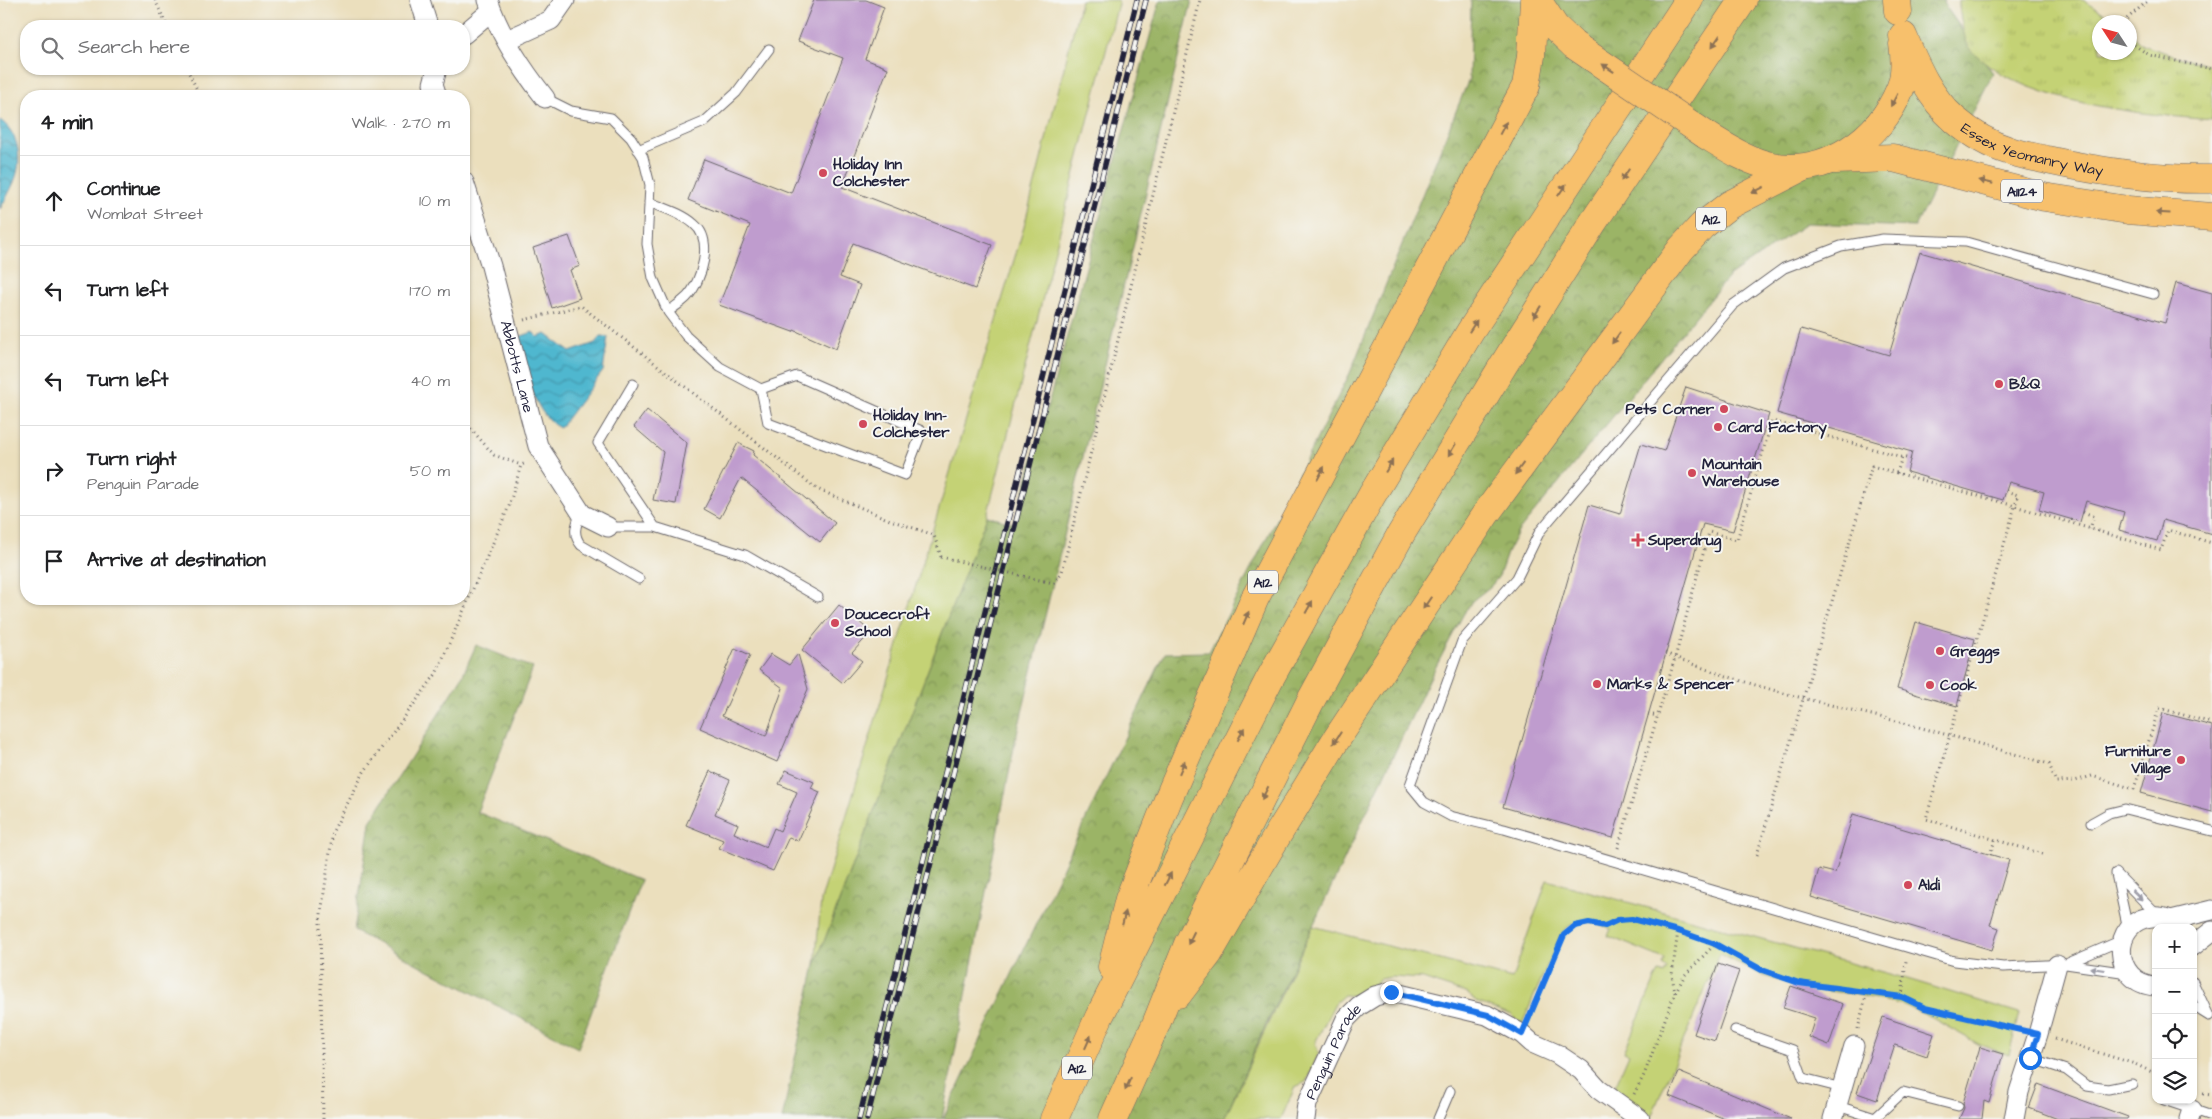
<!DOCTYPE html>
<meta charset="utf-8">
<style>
:root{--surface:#fff;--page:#f2f2f2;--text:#202124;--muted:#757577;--line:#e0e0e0}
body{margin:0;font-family:"Architects Daughter",sans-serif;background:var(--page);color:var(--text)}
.controls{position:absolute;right:15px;bottom:15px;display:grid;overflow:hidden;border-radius:10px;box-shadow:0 1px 4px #0004}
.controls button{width:45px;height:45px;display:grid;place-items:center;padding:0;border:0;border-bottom:1px solid var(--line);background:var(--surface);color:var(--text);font:25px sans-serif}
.compass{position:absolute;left:2092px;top:15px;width:45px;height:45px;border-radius:50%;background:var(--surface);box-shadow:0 1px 4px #0004;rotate:306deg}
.stop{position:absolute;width:15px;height:15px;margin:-11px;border:4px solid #1a73e8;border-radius:50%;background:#fff}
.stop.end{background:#1a73e8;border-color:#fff;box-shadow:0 1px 5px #0008}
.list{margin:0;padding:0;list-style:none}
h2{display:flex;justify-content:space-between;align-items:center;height:65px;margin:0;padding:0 20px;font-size:21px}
h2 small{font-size:16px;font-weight:400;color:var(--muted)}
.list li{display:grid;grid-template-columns:32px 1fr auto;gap:15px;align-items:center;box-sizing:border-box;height:90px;padding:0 20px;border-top:1px solid var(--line)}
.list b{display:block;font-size:19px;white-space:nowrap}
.list p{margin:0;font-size:16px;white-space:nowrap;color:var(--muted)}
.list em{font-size:16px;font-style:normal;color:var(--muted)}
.icon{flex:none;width:28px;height:28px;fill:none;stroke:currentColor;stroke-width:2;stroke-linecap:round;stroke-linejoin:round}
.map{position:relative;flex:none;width:2212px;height:1119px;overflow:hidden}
.search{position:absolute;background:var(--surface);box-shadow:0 1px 4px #0004;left:20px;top:20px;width:450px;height:55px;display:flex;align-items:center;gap:12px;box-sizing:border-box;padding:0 18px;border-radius:20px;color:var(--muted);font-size:19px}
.panel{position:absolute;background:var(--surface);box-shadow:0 1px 4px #0004;left:20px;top:90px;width:450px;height:515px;border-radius:20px}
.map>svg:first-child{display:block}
</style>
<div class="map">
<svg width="2212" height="1119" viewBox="0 0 2212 1119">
<defs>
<pattern id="forest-crowns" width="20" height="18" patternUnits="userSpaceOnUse" patternTransform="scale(1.25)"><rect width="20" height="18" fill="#9bb466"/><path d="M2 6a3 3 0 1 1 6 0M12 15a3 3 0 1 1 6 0" fill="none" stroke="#7e9255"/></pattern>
<pattern id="park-tufts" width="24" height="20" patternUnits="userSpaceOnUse" patternTransform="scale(1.25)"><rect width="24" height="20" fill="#c4d274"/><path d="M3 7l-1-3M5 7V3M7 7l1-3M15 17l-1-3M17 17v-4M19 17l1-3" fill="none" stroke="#a8b465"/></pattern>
<pattern id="water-waves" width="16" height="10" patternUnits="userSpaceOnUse" patternTransform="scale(1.25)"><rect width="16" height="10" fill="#50b7cf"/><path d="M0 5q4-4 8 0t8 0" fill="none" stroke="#4294a9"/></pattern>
</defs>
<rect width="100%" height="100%" fill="#f6f6f2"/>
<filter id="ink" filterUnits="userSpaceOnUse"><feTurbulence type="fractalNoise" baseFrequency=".02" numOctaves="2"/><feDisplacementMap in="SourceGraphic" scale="10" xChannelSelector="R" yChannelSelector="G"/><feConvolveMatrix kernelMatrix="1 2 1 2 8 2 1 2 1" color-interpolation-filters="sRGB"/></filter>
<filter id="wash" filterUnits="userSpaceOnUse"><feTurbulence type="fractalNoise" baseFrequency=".0096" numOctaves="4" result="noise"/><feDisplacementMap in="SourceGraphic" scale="20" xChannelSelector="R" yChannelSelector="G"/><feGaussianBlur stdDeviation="1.12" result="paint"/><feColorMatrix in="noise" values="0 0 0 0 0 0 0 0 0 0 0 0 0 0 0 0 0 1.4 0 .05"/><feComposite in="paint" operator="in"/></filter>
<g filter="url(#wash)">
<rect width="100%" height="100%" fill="#ebdfbd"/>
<path fill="#c4d274" stroke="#737a58" d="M 1081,0 L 1119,0 L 987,516 L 815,965 L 821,900 L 1024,227 Z
M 1547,880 L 1904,978 L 2019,1013 L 2009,1055 L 1980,1045 L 1932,1018 L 1904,1005 L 1853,994 L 1805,988 L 1764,976 L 1720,954 L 1651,1117 L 1633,1108 L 1613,1091 L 1629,1054 L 1624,1052 L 1655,979 L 1659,972 L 1664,974 L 1667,968 L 1662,965 L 1664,959 L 1608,936 L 1611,929 C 1592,920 1573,916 1560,936 L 1522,1024 L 1512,1015 L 1476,1002 L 1468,994 L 1423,979 L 1391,977 L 1379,979 C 1370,991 1359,997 1344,995 L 1335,1003 L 1315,1043 L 1319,1053 L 1306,1082 L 1295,1087 L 1281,1119 L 1224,1119 L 1313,926 L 1512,979 Z"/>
<path fill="url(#forest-crowns)" stroke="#5e6b50" d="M 1160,0 L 1192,0 L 1015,742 L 942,1119 L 782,1119 L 815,965 L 987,516 L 1015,524 Z
M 1471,0 L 1944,0 L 1943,3 L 1993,73 L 1915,227 L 1807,223 L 1728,277 L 1518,532 L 1507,553 L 1499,576 L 1491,586 L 1472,601 L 1463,615 L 1430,678 L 1266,1025 L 1224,1119 L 943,1119 L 1165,653 L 1209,652 L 1350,373 L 1469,79 Z
M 476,645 L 533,668 L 477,812 L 641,880 L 578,1048 L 354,931 L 370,822 L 461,679 Z"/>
<path fill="url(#park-tufts)" stroke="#737a58" d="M 1959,0 L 2083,0 L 2118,22 L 2100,22 L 2100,52 L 2130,52 L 2130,33 L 2143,45 L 2187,60 L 2212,65 L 2212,120 C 2143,114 2033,105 1980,58 C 1977,55 1971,52 1969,48 C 1965,42 1958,8 1959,0 Z"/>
<path fill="url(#water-waves)" stroke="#396c85" d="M 0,120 C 16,131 22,153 17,173 C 14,185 6,198 0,209 Z
M 533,332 L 538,337 L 546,334 L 570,352 L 595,343 L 601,336 L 608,337 L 603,371 L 560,428 C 534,417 522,363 519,337 Z"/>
<g id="blocks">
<path fill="#bf9cce" d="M 814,0 L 866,0 L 884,7 L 865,59 L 888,68 L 842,187 L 992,245 L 975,289 L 853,243 L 840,277 L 860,285 L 836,349 L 794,330 L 793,332 L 719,305 L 750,225 L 688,200 L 704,159 L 791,193 L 843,58 L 798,41 Z
M 569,236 L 580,266 L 570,270 L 580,298 L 552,308 L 533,248 Z
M 1920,252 L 2165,323 L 2176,283 L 2212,293 L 2212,534 L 2163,520 L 2157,541 L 2119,530 L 2124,512 L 2086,501 L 2080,522 L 2039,510 L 2044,492 L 2009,482 L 2003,500 L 1907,472 L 1912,452 L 1777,413 L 1801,329 L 1889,355 Z
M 1686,387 L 1769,414 L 1733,531 L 1703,524 L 1613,838 L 1503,807 L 1589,505 L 1620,514 L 1641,444 L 1664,451 Z
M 647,410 L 687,443 L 676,504 L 653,500 L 663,452 L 634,427 Z
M 738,443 L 754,451 L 753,455 L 835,523 L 820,542 L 741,478 L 720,518 L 704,509 Z
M 839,605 L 871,632 L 852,653 L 862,661 L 843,683 L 802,650 Z
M 1916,622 L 1975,639 L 1957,706 L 1897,689 Z
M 735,648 L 750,655 L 722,716 L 766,736 L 783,688 L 759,670 L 771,654 L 789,665 L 798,654 L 808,689 L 777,762 L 700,728 Z
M 2163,713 L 2212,726 L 2212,812 L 2141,793 Z
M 786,770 L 814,782 L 811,788 L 820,792 L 798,841 L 789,837 L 773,871 L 719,848 L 723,840 L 686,825 L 710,771 L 730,780 L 715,814 L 738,824 L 734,833 L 766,847 L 774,828 L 780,831 L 797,792 L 779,784 Z
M 1853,814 L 2009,860 L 1990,925 L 1999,928 L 1992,950 L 1811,897 L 1819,869 L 1835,873 Z
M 1718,964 L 1739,971 L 1715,1041 L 1694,1034 Z
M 1791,986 L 1843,1004 L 1829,1045 L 1809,1037 L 1815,1018 L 1783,1008 Z
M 1883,1017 L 1934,1034 L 1927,1056 L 1895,1045 L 1877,1100 L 1857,1093 Z
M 1980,1047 L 2003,1054 L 1989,1103 L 1984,1101 L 1982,1119 L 1959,1119 L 1964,1108 L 1963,1103 Z
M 1679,1072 L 1791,1119 L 1725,1119 L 1669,1096 Z
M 2038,1084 L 2128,1117 L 2127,1119 L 2058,1119 L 2029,1108 Z"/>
</g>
</g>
<g filter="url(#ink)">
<use href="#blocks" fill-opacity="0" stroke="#686468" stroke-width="1"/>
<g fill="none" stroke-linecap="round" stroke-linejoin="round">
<g stroke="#686468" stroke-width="11">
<path id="lane" d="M 545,98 L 571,111 L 611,118 L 631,138 L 643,157 L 650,185 L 647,244 L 653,278 L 668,312 L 686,336 L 720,367 L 761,389 L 797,376 L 922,431 L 905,475 L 768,423 L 761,389
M 638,150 L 704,122 L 736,93 L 769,49
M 649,202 C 663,208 682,213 694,224 C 714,240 702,281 687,297 C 681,303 674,307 668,312
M 633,384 L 598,443 L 655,527 L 745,555 L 818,597
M 581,512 C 576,525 572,534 581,545 L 639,579
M 608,527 L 655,527
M 2091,823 L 2109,813 L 2125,809 L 2212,831
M 2116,873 L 2158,916
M 2116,874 L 2128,929
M 2066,964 L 2122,940
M 2128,973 L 2066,964 L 2003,967 L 1954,961 L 1504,829 L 1450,816 L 1424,802 L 1410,785 L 1462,641 L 1517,578 L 1540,531 L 1733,305 L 1784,268 L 1841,246 L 1883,239 L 1966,242 L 2153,294
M 2193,982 L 2209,1016 L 2193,1006
M 1735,1030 L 1793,1050 L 1803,1078 L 1842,1088
M 2030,1058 L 2066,1070 L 2087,1086 L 2108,1089 L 2132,1084
M 2164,1100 L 2212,1116
M 1838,1106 L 1875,1118 L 1903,1092 L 1958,1106
M 1438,1119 L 1450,1091"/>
</g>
<g stroke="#686468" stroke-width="21">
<g id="street">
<path d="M 420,0 L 428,26"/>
<path d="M 488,0 C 500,36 522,69 545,98"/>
<path d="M 464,34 L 491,11"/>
<path d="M 507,40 L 551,20 L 565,0"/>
<path d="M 437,96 L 433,84 L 437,69"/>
<path id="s1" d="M 464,182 L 491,266 L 538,446 L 582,514 L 608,527"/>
<path d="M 2171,920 L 2212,910"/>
<path d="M 2193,946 L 2212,931"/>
<path d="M 2156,986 C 2111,984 2110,920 2152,917 C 2164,916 2173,920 2181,928"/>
<path id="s2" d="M 1305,1119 L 1307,1104 L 1346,1019 L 1359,1006 L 1375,996 L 1391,992 L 1487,1015 L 1522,1034 L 1532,1043 L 1557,1054 L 1581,1070 L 1598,1089 L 1640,1119"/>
<path d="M 1833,1119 L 1854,1046"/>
<path d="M 2014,1119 L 2019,1092 L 2038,1034 L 2057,965"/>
<path d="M 2189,1119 L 2192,1110"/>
</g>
</g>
<g stroke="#686468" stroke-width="29">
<g id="primary">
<path d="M 1537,0 L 1555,27 L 1574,45"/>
<path id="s3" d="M 1903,36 C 1916,66 1929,97 1954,119 C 1970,133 1990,145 2010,151 C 2022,155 2035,157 2047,160 C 2101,172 2157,180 2212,179"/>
<path d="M 1706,135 C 1726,147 1747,161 1771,166 C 1826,177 1880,139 1900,89 C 1906,75 1905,58 1903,44"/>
<path d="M 1835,160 L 1893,158 L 2044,197 L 2128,210 L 2212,217"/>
</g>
</g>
<g stroke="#686468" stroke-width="29">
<path id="highway" d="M 1897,0 L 1898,11
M 1112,967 L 1129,899 L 1169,797 L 1255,598 L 1526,86 L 1531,56 L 1534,0
M 1178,994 L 1209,953 L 1277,836 L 1334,743 L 1485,515 L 1681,249 L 1702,226 L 1729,205 L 1801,168
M 1054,1119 L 1099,1017 L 1269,680 L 1372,495 L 1470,332 L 1689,0
M 1113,1119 L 1156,1024 L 1188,944 L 1310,702 L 1401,534 L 1504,364 L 1592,224 L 1743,0"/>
</g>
<path stroke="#686468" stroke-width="3" stroke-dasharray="1 4" stroke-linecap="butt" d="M 155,0 L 167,26
M 2123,22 L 2149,0
M 2130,42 L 2149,55 L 2212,69
M 187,69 L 200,96
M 524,320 L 581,306 L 817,489 L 890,520 L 934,535 L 941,557
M 464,421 L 494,455 L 521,465
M 1911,459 L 1902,457 L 1897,473 L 2015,506 L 1926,819 L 2043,854
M 2006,491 L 2018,495 L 2015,506 L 2161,550 L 2168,530 L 2212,543
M 2083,512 L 2094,516 L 2090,529
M 1696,544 L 1705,546
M 1044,581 L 1054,583 L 1062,572 L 1200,0
M 1665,653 C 1735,683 1810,700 1884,718 C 1939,732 1994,748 2049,764 L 2056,782 L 2075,781 L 2092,776 L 2134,789 L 2159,708 L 2212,723
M 1648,714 L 1658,716
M 1618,848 L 1675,658 L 1709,532 L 1737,540 L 1772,421 L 1902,457
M 1757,855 L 1872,466 L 1897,473
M 1990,855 L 1995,840
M 1675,993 L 1672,975 L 1678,931
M 1902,997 L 1906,961
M 1529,1017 L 1564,935 L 1575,926 L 1589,923 L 1605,926 L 1618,920 L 1632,919 L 1678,931 L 1715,944 L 1762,970 L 1799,983 L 1902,997 L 1925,1008 L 2020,1029
M 1858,1029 L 1867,991
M 2055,1039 L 2135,1064 L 2156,1074
M 1634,1094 L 1644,1075 L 1675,993 L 1685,975 L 1715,944
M 2203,1094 L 2212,1095
M 323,1119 L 320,921 L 333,831 L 364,772 L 436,674 L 509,506 L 521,465 L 526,463"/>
<use href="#lane" stroke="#fff" stroke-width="9"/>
<use href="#street" stroke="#fff" stroke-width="19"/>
<use href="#primary" stroke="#f7c06c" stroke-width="28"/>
<use href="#highway" stroke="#f7c06c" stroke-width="28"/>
<g stroke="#22223b" stroke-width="5.5">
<path id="rail" d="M 859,1119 L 1137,0
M 867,1119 L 1146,0"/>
</g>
<use href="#rail" stroke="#f6f6f2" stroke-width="4" stroke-dasharray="11" stroke-linecap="butt"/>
<g stroke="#686468" stroke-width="29" stroke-linecap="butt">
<path id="primary-bridge" d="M 1574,45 L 1706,135"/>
</g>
<path stroke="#686468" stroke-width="3" stroke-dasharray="1 4" stroke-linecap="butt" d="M 941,557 L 1044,581"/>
<use href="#primary-bridge" stroke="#f7c06c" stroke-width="28"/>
</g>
<defs><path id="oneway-solid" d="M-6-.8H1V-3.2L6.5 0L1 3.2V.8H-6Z" transform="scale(1.25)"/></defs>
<g fill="#8c7154">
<use href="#oneway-solid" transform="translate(1716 41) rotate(124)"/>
<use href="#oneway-solid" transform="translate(1608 68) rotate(-146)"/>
<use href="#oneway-solid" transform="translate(1894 100) rotate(118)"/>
<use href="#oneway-solid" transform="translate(1503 128) rotate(-62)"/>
<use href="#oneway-solid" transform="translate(1625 175) rotate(124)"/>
<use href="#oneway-solid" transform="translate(1986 182) rotate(-166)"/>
<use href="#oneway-solid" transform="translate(1562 190) rotate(-56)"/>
<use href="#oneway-solid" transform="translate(1758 190) rotate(153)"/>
<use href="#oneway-solid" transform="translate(2163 213) rotate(-176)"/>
<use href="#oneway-solid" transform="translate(1537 312) rotate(122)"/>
<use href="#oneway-solid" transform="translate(1473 326) rotate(-57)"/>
<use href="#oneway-solid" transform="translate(1616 338) rotate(126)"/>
<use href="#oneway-solid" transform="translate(1452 450) rotate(121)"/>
<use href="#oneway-solid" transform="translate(1389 466) rotate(-59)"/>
<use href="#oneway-solid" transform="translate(1519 469) rotate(126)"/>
<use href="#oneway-solid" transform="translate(1321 473) rotate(-62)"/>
<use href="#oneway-solid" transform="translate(1427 603) rotate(124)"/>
<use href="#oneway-solid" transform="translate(1309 607) rotate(-61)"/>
<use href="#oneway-solid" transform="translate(1246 618) rotate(-67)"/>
<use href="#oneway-solid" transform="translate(1241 734) rotate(-63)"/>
<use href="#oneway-solid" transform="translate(1337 738) rotate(123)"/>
<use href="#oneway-solid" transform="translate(1182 767) rotate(-67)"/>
<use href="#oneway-solid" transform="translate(1265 793) rotate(117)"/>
<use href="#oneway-solid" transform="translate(1168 879) rotate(-63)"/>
<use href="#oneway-solid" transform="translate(1124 918) rotate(-76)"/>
<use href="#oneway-solid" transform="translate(1191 938) rotate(116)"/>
<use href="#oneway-solid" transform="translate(1088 1042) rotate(-66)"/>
<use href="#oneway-solid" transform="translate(1128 1084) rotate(114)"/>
</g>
<g fill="#9c9ca7">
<use href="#oneway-solid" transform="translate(2137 895) rotate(45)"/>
<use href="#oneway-solid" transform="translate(2097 969) rotate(-172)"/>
</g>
</g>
<g fill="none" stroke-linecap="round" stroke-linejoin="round" filter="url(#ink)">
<path stroke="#1a73e8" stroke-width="6" d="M 1391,992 L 1488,1015 L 1522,1034 L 1564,935 L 1575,926 L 1589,923 L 1605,926 L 1618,920 L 1632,919 L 1678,931 L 1715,944 L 1762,970 L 1799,983 L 1902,997 L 1925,1008 L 2038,1034 L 2030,1058"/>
</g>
<g fill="#d1495b" stroke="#f6f6f2" stroke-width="2">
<circle cx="823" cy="173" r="5"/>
<circle cx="1999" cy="384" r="5"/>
<circle cx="1724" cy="409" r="5"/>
<circle cx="863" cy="424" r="5"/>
<circle cx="1718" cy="427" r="5"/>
<circle cx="1692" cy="473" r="5"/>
<path d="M1635.5 532.5h5v5h5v5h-5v5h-5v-5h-5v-5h5z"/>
<circle cx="835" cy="623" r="5"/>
<circle cx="1940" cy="651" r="5"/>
<circle cx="1597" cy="684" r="5"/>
<circle cx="1930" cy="685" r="5"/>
<circle cx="2181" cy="760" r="5"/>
<circle cx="1908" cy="885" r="5"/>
</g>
<g text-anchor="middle" stroke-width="4" stroke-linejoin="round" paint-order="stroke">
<g fill="#f6f6f2" stroke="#626272" stroke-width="1">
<rect x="2001" y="179.5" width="42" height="23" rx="4"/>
<rect x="1696" y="207.5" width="30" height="23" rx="4"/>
<rect x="1248" y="570.5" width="30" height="23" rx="4"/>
<rect x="1062" y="1056.5" width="30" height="23" rx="4"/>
</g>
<g font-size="14" font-weight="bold" fill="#22223b">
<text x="2022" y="196">A1124</text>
<text x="1711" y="224">A12</text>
<text x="1263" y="587">A12</text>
<text x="1077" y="1073">A12</text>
</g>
<g font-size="15" fill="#22223b" stroke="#f6f6f2">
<text dy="5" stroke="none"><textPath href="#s3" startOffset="184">Essex Yeomanry Way</textPath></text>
<text dy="5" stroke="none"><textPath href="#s1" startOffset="192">Abbotts Lane</textPath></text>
<text dy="5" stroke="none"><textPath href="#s2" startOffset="74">Penguin Parade</textPath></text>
</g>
<g font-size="15" font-weight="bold" fill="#22223b" stroke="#f6f6f2" text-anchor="start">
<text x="833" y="169">Holiday Inn<tspan x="833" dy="17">Colchester</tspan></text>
<text x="2009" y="389">B&amp;Q</text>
<text x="1714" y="414" text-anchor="end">Pets Corner</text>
<text x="873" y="420">Holiday Inn-<tspan x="873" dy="17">Colchester</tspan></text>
<text x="1728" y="432">Card Factory</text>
<text x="1702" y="469">Mountain<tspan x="1702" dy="17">Warehouse</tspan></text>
<text x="1648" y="545">Superdrug</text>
<text x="845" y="619">Doucecroft<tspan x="845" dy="17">School</tspan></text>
<text x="1950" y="656">Greggs</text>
<text x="1607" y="689">Marks &amp; Spencer</text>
<text x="1940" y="690">Cook</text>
<text x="2171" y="756" text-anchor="end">Furniture<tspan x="2171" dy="17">Village</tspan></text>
<text x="1918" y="890">Aldi</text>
</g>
</g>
</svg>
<div class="controls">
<button>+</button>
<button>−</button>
<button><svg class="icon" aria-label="locate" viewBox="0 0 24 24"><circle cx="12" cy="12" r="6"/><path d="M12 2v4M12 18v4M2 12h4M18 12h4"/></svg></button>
<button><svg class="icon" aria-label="layers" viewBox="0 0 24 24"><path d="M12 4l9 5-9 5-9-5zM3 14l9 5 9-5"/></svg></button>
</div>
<svg class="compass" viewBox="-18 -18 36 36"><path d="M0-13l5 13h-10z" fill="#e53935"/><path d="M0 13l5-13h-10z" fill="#757577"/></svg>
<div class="stop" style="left:2030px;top:1058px"></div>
<div class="stop end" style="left:1391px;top:992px"></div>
<div class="search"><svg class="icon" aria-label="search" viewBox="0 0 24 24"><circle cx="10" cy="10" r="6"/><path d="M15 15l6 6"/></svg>Search here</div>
<section class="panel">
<h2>4 min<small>Walk · 270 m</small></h2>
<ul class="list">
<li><svg class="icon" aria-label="ahead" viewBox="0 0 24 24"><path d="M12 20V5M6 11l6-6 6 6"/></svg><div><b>Continue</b><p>Wombat Street</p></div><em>10 m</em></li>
<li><svg class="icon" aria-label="left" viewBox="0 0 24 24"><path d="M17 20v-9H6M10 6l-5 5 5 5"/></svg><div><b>Turn left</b></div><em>170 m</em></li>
<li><svg class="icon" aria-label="left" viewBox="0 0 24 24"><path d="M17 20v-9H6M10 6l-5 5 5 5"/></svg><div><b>Turn left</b></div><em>40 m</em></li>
<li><svg class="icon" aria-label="right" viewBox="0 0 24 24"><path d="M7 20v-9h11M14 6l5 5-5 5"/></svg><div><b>Turn right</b><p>Penguin Parade</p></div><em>50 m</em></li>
<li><svg class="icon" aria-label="arrive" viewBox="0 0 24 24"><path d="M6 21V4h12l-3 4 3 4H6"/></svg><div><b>Arrive at destination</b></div></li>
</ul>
</section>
</div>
